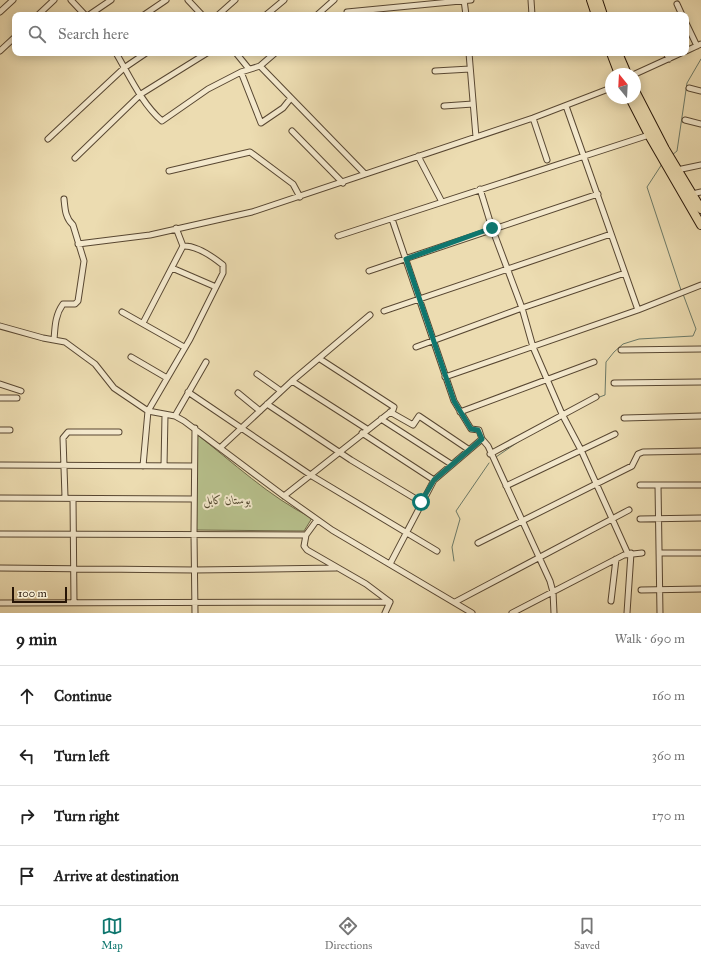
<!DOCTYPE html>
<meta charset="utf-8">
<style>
:root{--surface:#fff;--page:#f6f6f6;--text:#222;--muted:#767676;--line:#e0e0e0;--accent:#0f766e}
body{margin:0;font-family:"IM FELL Great Primer",Amiri,serif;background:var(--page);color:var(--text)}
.compass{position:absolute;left:605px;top:68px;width:36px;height:36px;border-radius:50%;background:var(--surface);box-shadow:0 2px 10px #0003;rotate:342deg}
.scale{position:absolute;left:12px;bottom:10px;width:55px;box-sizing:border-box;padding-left:4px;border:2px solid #271507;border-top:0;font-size:11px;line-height:14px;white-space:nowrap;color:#271507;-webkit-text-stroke:3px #f3e8cc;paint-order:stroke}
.stop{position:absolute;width:12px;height:12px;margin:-9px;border:3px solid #0f766e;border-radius:50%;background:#fff}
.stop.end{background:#0f766e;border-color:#fff;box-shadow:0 1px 4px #0008}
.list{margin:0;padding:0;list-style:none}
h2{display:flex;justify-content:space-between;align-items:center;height:52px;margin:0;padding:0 16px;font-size:17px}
h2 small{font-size:13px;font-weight:400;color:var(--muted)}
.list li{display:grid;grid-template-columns:26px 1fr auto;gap:12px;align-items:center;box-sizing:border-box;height:60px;padding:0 16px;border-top:1px solid var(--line)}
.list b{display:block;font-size:15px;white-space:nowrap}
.list em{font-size:13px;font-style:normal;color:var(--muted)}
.icon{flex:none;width:22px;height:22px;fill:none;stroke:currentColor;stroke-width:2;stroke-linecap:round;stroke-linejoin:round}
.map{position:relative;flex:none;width:701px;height:613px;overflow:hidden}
.search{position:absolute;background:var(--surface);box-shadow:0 2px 10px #0003;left:12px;right:12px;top:12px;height:44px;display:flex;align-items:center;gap:10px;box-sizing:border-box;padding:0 14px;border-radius:8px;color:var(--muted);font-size:15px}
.sheet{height:292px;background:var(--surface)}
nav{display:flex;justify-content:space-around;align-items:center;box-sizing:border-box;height:56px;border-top:1px solid var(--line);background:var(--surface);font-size:11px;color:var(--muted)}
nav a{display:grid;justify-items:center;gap:2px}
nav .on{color:var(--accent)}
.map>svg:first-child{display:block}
</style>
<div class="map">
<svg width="701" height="613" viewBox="0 0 701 613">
<rect width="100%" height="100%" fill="#ecdcb1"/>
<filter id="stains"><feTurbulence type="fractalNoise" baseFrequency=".005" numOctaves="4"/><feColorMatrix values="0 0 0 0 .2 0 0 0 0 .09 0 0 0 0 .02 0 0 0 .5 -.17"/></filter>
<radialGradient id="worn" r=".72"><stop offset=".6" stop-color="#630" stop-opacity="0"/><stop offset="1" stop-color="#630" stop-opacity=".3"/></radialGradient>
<path fill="#b7c08c" stroke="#6f6a4a" d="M 195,433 C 233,462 269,497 312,518 L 304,531 L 195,530 Z"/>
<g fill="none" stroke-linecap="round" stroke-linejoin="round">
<path stroke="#6b7967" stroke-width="1" d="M 672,155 L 677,151 L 687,83 L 701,59
M 662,164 L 647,187 L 681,290
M 597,398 L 605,395 L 606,362 L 614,352 L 623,344 L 639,339 L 693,336 L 696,329 L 683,294
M 536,432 L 558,421
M 496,457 L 521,440
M 454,561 L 452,547 L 460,519 L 456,511 L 489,463"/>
<g stroke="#584732" stroke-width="7">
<path id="minor" d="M 71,0 L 85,15
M 188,0 L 202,15
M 464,0 L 466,15
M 531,0 L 532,15
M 677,4 L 682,15
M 0,12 L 13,0
M 347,12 L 471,0
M 38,15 L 54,0
M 89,15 L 111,0
M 144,15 L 166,0
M 218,15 L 235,0
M 266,15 L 284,0
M 317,15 L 334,0
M 686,23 L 697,46
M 0,51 L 15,37
M 686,51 L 701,44
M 116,53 C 129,75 142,104 162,121 L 208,89 L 241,72 L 260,66 L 275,53
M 236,53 L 249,69
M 469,53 L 476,137
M 666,53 L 669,59
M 260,66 L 365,174
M 435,71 L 470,69
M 241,72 L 261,123 L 283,108 L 291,98
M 635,74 L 681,53
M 689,88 L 701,91
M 444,106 L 473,104
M 566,106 L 638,310
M 533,118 L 547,160
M 685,120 L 701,124
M 292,131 L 343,183
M 48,139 L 124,68 L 146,53
M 418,156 L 442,202
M 75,158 L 141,94 L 207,53
M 677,170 L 701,165
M 169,171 L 250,152 L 293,184 L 300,197
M 480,189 L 492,228 L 522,308 L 533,347 L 562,414 L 581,450 L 628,554
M 692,194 L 701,192
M 392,219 L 454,401 L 471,429 L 479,430 L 482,439 L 488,446 L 550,581 L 553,592 L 554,613
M 338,236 L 649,135
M 78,244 L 150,235 L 252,212 L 533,118 L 611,88
M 172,268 L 216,287
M 369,271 L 598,194
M 384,311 L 611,234
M 122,312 L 184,347
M 143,323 L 183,246
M 0,326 L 43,338 L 65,342 L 95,364 L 114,388 L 148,411 L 175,416 L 184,421 L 284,496 L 332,530 L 472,613
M 54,340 C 55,327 55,315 63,304 L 75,304 L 78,301 L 84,261 L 73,225 C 65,218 65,208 64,199
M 416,347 L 522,308 L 625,273
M 621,350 L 701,349
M 131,357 L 167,378
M 257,374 L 281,391
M 445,377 L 638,310 L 701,285
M 292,381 L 367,429
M 614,383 L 701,382
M 0,384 L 21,391
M 188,392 L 312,476 L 437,551
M 238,393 L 260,411
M 0,398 L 17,398
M 267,404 L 351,460 L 421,502
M 390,412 L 413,425 L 419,416 L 468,449
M 460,412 L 594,362
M 175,416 L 206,362
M 624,418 L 701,416
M 381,419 L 451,464
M 195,428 L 194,534 L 195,613
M 0,430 L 10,430
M 362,433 L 434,480
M 220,448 L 292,381 L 370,315
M 490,454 L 596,397
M 0,465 L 194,466
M 143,466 L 148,411 L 190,339 L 223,273 L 223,265 C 213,257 196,245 183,246 L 176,228
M 164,466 L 165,415
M 640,485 L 701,485
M 658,485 L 660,613
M 506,486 L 615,434
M 284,496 L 393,410 L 394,407 L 320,359
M 65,497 L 63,438 L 68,432 L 119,432
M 0,498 L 194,499
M 73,499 L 74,603
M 640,519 L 701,518
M 317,520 L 306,535 L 304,546 L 307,550 L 366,584 L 390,602
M 0,534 L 306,535
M 478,543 L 632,466 L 638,454 L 643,452 L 701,451
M 659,553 L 701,553
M 390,564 L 434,480 L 482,439
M 0,568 L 194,570 L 336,568
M 641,590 L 701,589
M 611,601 L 616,559
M 455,602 L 629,510
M 0,603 L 390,602
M 385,613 L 390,602
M 512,613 L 624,555 L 642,553
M 627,613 L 631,553"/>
</g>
<g stroke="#271507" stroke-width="10">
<path id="highway" d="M 591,0 L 596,15
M 598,0 L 603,15
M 611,53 L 619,74
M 618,53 L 627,74
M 635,91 L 665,149 L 701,209
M 630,98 L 649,135 L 701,225"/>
</g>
<use href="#minor" stroke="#f3e8cc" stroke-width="5"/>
<use href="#highway" stroke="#ecdcb1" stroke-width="8"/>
</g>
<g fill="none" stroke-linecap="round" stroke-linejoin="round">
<path stroke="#0f766e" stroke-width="5" d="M 421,502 L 434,480 L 482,439 L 478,430 L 471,429 L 454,401 L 406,259 L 492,228"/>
</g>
<g text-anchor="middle" stroke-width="4" stroke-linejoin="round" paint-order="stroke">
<g font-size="12" font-style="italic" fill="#52482f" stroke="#f3e8cc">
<text x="227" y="504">بوستان کابل</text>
</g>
</g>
<rect width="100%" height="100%" filter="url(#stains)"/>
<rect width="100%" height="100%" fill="url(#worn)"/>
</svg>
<svg class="compass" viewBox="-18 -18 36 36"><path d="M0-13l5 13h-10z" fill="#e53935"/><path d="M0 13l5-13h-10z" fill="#767676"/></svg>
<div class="scale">100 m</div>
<div class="stop" style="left:421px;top:502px"></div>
<div class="stop end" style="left:492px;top:228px"></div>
<div class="search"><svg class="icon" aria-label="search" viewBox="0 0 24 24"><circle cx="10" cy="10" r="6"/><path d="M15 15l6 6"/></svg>Search here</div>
</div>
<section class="sheet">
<h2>9 min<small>Walk · 690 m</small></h2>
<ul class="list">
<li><svg class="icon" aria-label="ahead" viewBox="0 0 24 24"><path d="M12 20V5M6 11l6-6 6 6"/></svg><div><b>Continue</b></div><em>160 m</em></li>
<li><svg class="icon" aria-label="left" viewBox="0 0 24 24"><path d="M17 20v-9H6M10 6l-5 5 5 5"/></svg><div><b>Turn left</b></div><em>360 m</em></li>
<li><svg class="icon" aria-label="right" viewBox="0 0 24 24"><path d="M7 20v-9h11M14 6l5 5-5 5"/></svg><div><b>Turn right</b></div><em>170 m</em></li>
<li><svg class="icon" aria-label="arrive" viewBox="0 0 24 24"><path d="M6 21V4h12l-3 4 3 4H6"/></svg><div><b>Arrive at destination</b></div></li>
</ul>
</section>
<nav>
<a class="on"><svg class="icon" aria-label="map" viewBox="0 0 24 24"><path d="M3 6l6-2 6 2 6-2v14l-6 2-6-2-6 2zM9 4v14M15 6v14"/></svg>Map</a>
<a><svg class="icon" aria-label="directions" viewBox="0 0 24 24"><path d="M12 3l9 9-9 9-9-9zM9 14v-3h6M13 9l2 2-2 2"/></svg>Directions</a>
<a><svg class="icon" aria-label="saved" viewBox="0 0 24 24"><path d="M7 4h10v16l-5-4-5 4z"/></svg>Saved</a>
</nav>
